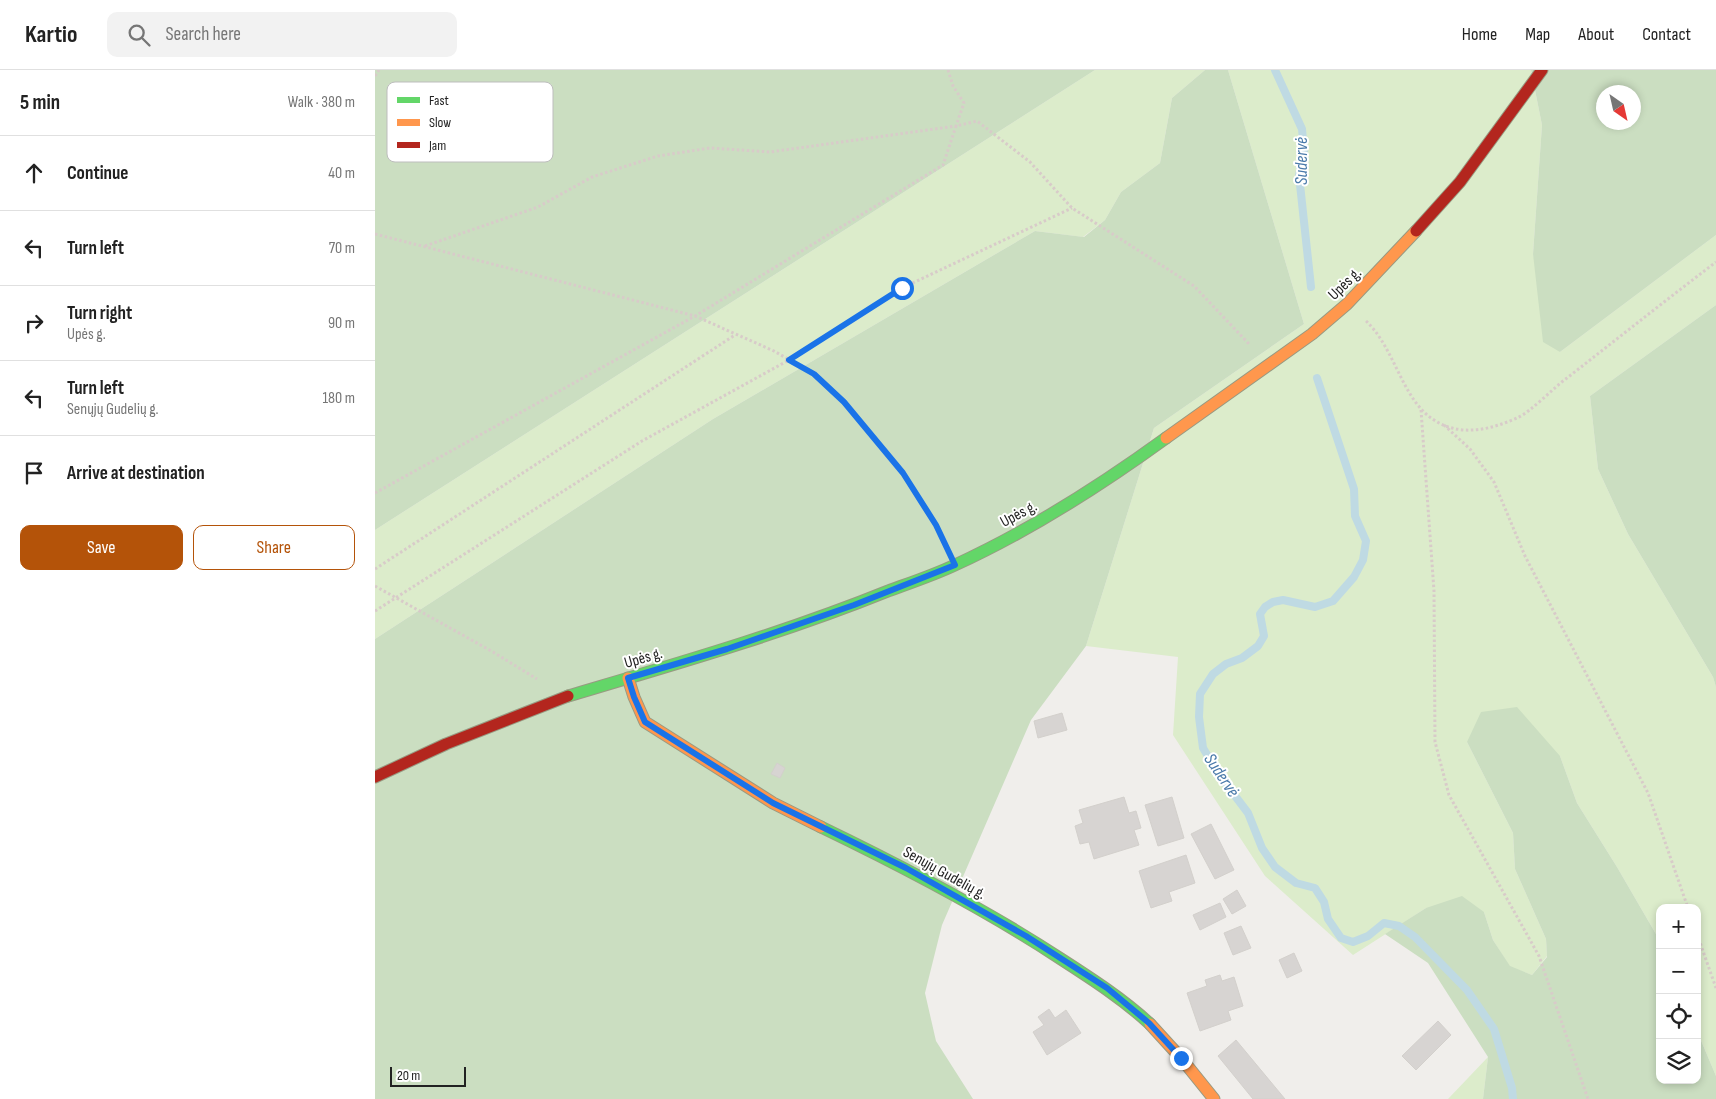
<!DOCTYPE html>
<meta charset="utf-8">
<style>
:root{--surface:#fff;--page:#f2f2f2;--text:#222;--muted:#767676;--line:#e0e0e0;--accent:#b45309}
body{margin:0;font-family:"Sofia Sans Condensed",sans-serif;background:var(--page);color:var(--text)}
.controls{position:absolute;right:15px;bottom:15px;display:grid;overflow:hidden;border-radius:10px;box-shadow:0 2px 8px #0003}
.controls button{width:45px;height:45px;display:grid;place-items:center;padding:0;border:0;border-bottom:1px solid var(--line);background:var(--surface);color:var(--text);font:25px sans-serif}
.compass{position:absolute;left:1221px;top:15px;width:45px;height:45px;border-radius:50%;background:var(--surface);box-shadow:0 2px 8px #0003;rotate:146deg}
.scale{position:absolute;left:15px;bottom:12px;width:76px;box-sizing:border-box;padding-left:5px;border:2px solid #222;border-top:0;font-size:14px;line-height:18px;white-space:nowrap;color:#222;-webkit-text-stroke:4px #fff;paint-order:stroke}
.stop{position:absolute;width:15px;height:15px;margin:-11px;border:4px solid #1a73e8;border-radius:50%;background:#fff}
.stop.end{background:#1a73e8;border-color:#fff;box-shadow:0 1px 5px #0008}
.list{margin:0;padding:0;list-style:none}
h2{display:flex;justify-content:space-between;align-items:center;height:65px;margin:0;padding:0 20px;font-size:21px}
h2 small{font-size:16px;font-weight:400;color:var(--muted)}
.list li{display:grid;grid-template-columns:32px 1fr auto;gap:15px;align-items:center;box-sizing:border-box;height:75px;padding:0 20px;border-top:1px solid var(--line)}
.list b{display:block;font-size:19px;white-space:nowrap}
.list p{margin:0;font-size:16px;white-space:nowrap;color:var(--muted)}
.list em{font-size:16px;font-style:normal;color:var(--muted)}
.actions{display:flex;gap:10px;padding:15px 20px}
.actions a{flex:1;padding:11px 0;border:1px solid var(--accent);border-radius:10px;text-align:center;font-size:18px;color:var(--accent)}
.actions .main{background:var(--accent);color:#fff}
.icon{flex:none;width:28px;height:28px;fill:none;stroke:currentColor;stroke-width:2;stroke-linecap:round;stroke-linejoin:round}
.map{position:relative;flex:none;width:1341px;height:1029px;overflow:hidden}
header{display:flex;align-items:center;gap:30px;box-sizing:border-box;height:70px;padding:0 25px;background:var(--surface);border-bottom:1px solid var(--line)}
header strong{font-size:24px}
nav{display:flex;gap:28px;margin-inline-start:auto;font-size:18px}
.search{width:350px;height:45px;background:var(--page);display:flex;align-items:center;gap:12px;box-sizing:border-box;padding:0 18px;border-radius:10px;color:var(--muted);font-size:19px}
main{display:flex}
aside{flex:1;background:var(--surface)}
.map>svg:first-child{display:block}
</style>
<header>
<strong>Kartio</strong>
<div class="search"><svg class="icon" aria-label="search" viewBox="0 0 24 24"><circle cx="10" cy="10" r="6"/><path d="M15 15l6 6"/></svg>Search here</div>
<nav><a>Home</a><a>Map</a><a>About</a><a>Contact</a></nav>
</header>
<main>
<aside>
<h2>5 min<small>Walk · 380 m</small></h2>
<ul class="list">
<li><svg class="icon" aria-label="ahead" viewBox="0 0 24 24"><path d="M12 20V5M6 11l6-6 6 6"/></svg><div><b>Continue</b></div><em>40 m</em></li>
<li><svg class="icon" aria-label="left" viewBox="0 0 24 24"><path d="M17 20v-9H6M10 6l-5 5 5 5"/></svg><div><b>Turn left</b></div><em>70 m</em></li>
<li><svg class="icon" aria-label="right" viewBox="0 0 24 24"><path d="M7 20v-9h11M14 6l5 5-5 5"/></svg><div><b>Turn right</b><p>Upės g.</p></div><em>90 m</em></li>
<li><svg class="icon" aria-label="left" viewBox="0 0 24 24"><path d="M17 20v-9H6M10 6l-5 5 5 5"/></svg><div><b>Turn left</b><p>Senųjų Gudelių g.</p></div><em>180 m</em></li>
<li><svg class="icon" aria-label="arrive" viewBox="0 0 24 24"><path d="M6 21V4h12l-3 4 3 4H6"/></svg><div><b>Arrive at destination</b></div></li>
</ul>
<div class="actions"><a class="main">Save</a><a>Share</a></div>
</aside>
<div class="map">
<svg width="1341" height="1029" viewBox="0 0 1341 1029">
<rect width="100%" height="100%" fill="#f0eeeb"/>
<path fill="#dceccb" d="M 720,0 L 830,0 L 797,28 L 785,93 L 746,122 L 730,150 L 708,167 L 660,161 L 338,349 L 0,569 L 0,460 Z
M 853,0 L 1156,0 L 1167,55 L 1158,184 L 1185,282 L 1341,165 L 1341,235 L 1215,326 L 1223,399 L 1253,464 L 1338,607 L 1341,617 L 1341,1006 L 1322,961 L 1322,838 L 1285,838 L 1285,871 L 1242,797 L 1202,733 L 1185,686 L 1092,672 L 1138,763 L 1140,799 L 1171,869 L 1172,886 L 1157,905 L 1135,897 L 1118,870 L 1109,842 L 1051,838 L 978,885 L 890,806 L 798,665 L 803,587 L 711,576 L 779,358 L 929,254 Z
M 1113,987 L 1108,1029 L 1073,1029 Z"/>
<path fill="#cbdec1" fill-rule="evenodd" d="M 0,0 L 720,0 L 0,460 Z
M 830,0 L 853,0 L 929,254 L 779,358 L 711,576 L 656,650 L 567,855 L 550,923 L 561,971 L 598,1029 L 0,1029 L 0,569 L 338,349 L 660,161 L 709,167 L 730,150 L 746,122 L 785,93 L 797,28 Z
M 1156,0 L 1341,0 L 1341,165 L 1185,282 L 1168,272 L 1158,184 L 1167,55 ZM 1228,22 L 1258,22 L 1258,52 L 1228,52 Z
M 1341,235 L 1341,617 L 1338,607 L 1253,464 L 1223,399 L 1215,326 Z
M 1142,637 L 1185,686 L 1202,733 L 1242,797 L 1285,871 L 1285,1010 L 1322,1010 L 1322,961 L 1341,1006 L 1341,1029 L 1108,1029 L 1113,987 L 1053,893 L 1010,864 L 1051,838 L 1087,826 L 1109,842 L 1118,870 L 1135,896 L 1157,905 L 1172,887 L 1171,869 L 1140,799 L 1138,763 L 1092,672 L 1106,642 Z"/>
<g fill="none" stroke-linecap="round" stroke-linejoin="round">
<path stroke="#bfdae3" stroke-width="8" d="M 900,0 L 927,59 L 929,81 L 924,105 L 936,217
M 942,308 L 979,419 L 980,446 L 991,471 L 988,490 L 979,507 L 958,531 L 940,537 L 908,530 L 898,532 L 890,537 L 885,544 L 889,566 L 883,576 L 867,588 L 851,594 L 838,604 L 825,624 L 824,647 L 828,678 L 845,706 L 873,743 L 887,778 L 900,797 L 921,813 L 940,818 L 949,832 L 953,849 L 966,868 L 978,872 L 993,866 L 1009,853 L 1024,856 L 1040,867 L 1092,920 L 1119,959 L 1137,1018 L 1138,1029"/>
</g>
<path fill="#d7d4d2" stroke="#d3d0cc" d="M 687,643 L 692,660 L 663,668 L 659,651 Z
M 402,693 L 410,698 L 405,708 L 396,704 Z
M 749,727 L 754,743 L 761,741 L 766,758 L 759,760 L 764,775 L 719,789 L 714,772 L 705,774 L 700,756 L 708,753 L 704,740 Z
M 797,727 L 809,768 L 783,776 L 770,735 Z
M 836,754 L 859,800 L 840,809 L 816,764 Z
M 811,785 L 820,813 L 794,822 L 797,831 L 776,838 L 764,801 Z
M 862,820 L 871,836 L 857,844 L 848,829 Z
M 845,833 L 851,847 L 825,860 L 818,845 Z
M 866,856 L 876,878 L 858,885 L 849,863 Z
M 919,883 L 927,901 L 912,908 L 904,890 Z
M 845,905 L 847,911 L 859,907 L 868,936 L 853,941 L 856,950 L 825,961 L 812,923 L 832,916 L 830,910 Z
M 674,939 L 680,948 L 691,940 L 706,963 L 672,985 L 658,962 L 669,955 L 663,947 Z
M 1063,951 L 1076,965 L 1041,1000 L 1027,986 Z
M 861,970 L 910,1029 L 878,1029 L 843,986 Z"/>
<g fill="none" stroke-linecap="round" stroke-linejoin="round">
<g stroke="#989a82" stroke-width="13">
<path id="fast" d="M 193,626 C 301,594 409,563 513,521 C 535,513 559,505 580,495 C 654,461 725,416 791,368
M 446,757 C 529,797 610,839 686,889 C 717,909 748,929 775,954"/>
</g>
<g stroke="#989a82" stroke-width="13">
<path id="slow" d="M 791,368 L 937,264 L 972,234 L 1041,161
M 253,608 L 259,627 L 270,652 L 398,733 L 446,757
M 775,954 L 806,988 L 839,1029"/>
</g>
<g stroke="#989a82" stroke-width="13">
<path id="jam" d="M 1041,161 L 1085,112 L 1167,0
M 0,707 L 71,674 L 193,626"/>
</g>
<path stroke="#d8cbc9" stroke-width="3" stroke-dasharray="2.5 2.5" stroke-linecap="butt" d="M 0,6 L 4,0
M 0,164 L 320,246 L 399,281 L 439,304 L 469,332 L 528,403 L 561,455 L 569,472
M 50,176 L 163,137 L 217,107 L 283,86 L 335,78 L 395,82 L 581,56 L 589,33 L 578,16 L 573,0
M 991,251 C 1020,278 1027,330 1059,350 C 1085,367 1115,360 1142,348 C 1156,342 1178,318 1192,308 C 1242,269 1291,230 1341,192
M 1046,340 L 1059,521 L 1060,672 L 1074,725 L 1164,886 L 1213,1029
M 1069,355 L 1095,379 L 1119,412 L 1150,486 L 1273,723 L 1313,838
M 0,423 L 320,246 L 568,95 L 581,56 L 602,51 L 655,92 L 697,138 L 819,216 L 875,275
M 0,499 L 360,265
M 0,516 L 118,582 L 162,609
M 0,541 L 267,371 L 414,290 L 527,218 L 697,138
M 1322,864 L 1341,918"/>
<use href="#fast" stroke="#63d668" stroke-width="11"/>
<use href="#slow" stroke="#ff974d" stroke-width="11"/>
<use href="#jam" stroke="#b3261e" stroke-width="11"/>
</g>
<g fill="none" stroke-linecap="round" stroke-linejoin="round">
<path stroke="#1a73e8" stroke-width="6" d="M 527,218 L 414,290 L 439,304 L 469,332 L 528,403 L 561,455 L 580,495 L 479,535 L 352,579 L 253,608 L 259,627 L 270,652 L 398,733 L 531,798 L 651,866 L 732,918 L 774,953 L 806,988"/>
</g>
<g text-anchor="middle" stroke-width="4" stroke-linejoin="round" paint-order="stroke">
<g font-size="16" fill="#222" stroke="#fff">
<text transform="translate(969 213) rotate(-44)" y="6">Upės g.</text>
<text transform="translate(643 443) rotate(-28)" y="6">Upės g.</text>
<text transform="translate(268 587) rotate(-16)" y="6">Upės g.</text>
<text transform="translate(570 802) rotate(29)" y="6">Senųjų Gudelių g.</text>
</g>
<g font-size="18" font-style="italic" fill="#4a7aaa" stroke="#fff">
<text transform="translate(926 91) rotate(-90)" y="6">Sudervė</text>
<text transform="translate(847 705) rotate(56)" y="6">Sudervė</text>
</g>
</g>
<rect x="12" y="12" width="166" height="80" rx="8" fill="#fff" stroke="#bdbdbd" stroke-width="1"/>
<rect x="22" y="27" width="23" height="6" fill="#63d668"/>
<rect x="22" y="49" width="23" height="7" fill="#ff974d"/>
<rect x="22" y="72" width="23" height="6" fill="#b3261e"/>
<g font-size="14" fill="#222">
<text x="54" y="35">Fast</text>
<text x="54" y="57">Slow</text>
<text x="54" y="80">Jam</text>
</g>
</svg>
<div class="controls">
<button>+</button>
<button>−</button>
<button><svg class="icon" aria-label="locate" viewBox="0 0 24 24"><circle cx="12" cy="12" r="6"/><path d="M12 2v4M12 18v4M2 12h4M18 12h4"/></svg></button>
<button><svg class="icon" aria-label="layers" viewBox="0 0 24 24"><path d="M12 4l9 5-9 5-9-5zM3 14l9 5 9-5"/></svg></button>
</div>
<svg class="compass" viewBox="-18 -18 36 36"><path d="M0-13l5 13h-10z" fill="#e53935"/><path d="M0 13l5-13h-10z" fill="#767676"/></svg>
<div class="scale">20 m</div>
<div class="stop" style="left:527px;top:218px"></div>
<div class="stop end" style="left:806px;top:988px"></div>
</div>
</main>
